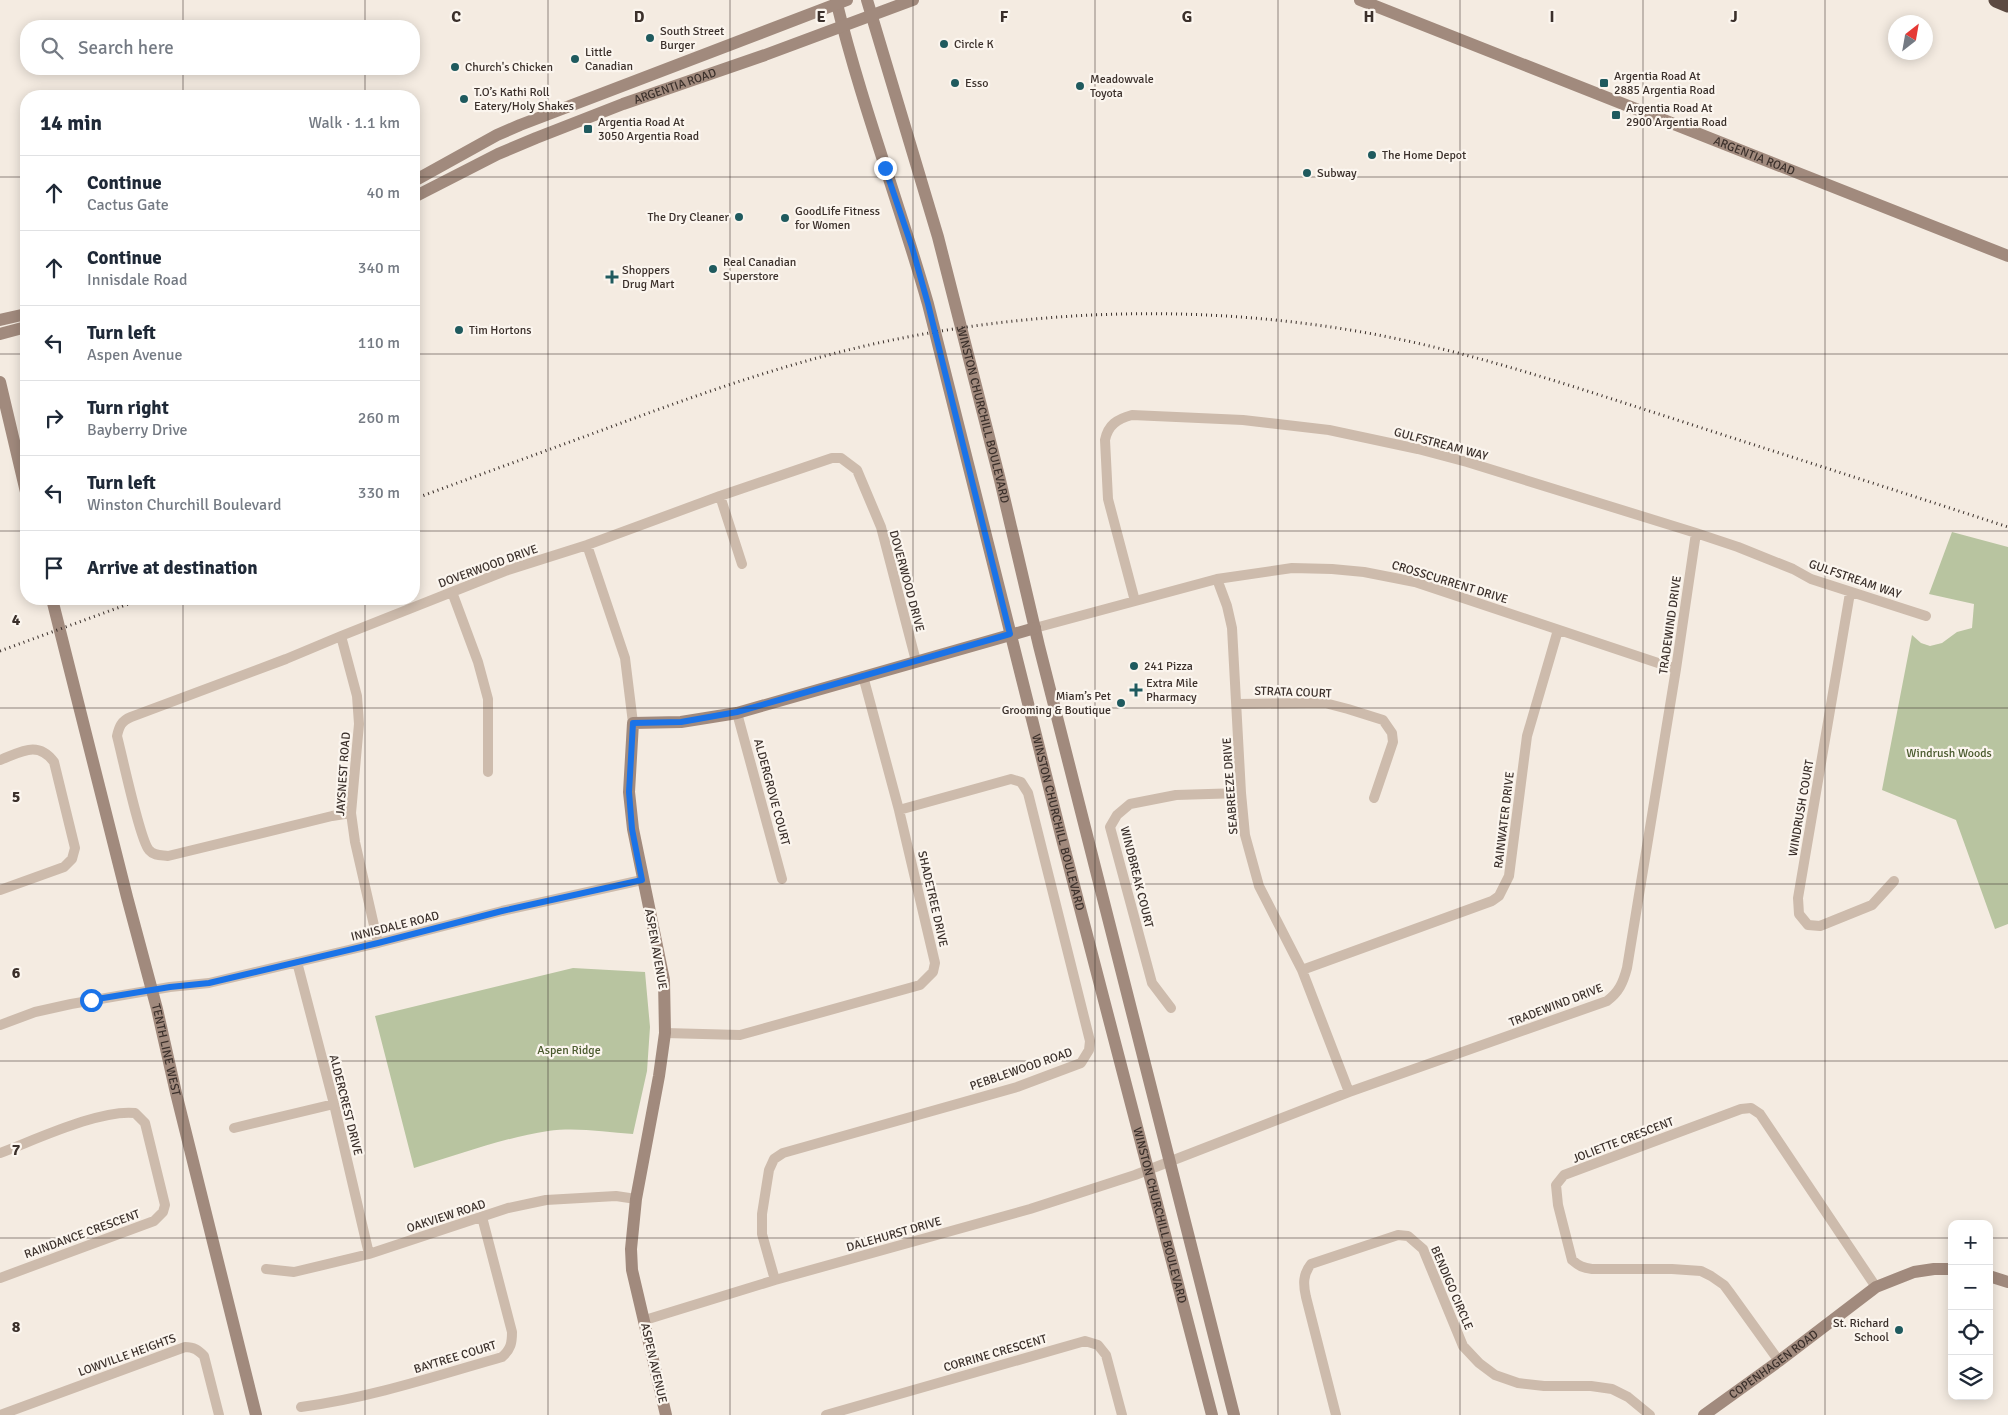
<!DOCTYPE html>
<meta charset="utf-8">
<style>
:root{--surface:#fff;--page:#f6f6f7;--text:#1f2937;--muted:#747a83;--line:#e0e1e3}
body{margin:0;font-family:Signika,sans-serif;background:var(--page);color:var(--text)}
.controls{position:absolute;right:15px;bottom:15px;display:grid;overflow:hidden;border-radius:10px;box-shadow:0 2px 12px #0003}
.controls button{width:45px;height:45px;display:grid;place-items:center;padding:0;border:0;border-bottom:1px solid var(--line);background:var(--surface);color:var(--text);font:25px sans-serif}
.compass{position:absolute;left:1888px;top:15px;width:45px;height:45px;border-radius:50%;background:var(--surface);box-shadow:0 2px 12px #0003;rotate:31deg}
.stop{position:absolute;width:15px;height:15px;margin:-11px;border:4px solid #1a73e8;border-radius:50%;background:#fff}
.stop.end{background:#1a73e8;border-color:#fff;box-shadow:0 1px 5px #0008}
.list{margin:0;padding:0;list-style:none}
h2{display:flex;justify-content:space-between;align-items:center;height:65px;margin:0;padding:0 20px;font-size:21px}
h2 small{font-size:16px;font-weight:400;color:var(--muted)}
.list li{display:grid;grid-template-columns:32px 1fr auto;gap:15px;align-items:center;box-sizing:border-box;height:75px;padding:0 20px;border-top:1px solid var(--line)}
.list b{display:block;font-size:19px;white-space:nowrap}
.list p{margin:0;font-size:16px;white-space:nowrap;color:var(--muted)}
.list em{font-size:16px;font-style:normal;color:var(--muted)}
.icon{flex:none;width:28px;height:28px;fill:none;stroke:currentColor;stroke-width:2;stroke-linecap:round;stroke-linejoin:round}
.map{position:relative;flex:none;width:2008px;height:1415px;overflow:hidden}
.search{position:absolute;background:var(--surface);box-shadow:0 2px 12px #0003;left:20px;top:20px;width:400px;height:55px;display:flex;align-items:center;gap:12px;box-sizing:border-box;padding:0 18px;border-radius:20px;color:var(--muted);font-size:19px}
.panel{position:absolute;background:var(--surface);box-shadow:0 2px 12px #0003;left:20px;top:90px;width:400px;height:515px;border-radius:20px}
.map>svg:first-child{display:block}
</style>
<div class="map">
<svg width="2008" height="1415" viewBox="0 0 2008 1415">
<rect width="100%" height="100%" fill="#f4ebe1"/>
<path fill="#b8c4a0" d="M 1952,532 L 2008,547 L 2008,924 L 1995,929 L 1956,820 L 1882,790 L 1912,635 L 1921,643 L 1930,646 L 1942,643 L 1957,632 L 1972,628 L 1974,604 L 1929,594 Z
M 573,968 L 645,972 L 650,1027 L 647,1071 L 633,1134 C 605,1132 576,1127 548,1131 C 502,1138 458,1155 414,1168 L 375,1016 Z"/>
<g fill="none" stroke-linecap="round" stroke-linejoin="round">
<path stroke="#cdbbac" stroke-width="10" d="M 720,496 L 742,564
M 587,545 L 625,658 L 633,723
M 1217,579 L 1227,606 L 1232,628 L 1241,793 L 1245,835 L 1259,886 L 1302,970 L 1349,1092
M 452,592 L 478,662 L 488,699 L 488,772
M 1850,593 L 1798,898 L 1799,914 L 1808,925 L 1820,926 L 1872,905 L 1894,881
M 1135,601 L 1108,499 L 1105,440 C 1108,425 1117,419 1132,415 L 1243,420 L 1329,430 L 1418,449 L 1467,462 L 1696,533 L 1738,547 L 1793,569 L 1811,579 L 1926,616
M 1035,628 L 1217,579 L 1292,568 L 1332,569 L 1364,572 L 1415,582 L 1676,669
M 341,636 L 357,696 L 359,724 L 351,813 L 355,842 L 378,943
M 1237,704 L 1325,703 L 1348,709 L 1383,720 L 1392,733 L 1393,742 L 1374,798
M 737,713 L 782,879
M 0,760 C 21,752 38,740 54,762 L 75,848 L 72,859 L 64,867 L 0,890
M 351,813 L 332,816 L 168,856 C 161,855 154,856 149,850 C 140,840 122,755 117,736 C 119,727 121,721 131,717 L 286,659 L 341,636 L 505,571 L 587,545 L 720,496 L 832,458 L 841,458 L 857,470 L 881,527 L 916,661
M 297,962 L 334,1104 L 369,1254
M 1302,970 L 1492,901 L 1499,896 L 1509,876 L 1527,736 L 1558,630
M 1171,1008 L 1152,983 L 1110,827 L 1117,815 L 1130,804 L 1176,795 L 1241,793
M 0,1025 L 35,1012 L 71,1004 L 170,987 L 209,983 L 378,943 L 502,911 L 642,880
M 665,1033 L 740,1035 L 920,985 L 933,972 L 935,963 L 899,810 L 863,676
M 234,1128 L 334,1104
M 0,1153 C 35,1140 100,1109 135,1113 L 145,1123 L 165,1205 L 163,1212 L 154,1221 L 0,1278
M 266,1269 L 294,1272 L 369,1254 L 508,1208 L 546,1200 L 616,1196 L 636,1199
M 775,1280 L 762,1234 L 762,1214 L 769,1170 L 774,1159 L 783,1153 L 1017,1087 L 1081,1063 L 1089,1050 L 1090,1041 L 1028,793 L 1021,782 L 1011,779 L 899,810
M 645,1320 L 775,1280 L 1030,1209 L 1135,1175 L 1349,1092 L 1607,1001 C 1619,992 1623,983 1627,968 L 1676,669 L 1696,533
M 1779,1361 L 1730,1293 L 1724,1285 L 1711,1276 L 1701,1271 L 1672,1269 L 1592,1269 C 1583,1268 1579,1266 1572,1260 L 1558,1205 L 1556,1185 L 1564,1175 L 1741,1109 L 1751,1108 L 1760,1114 L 1876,1287
M 301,1407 C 370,1398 436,1376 502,1357 C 511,1349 512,1343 512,1332 L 482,1217
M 0,1415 L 185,1347 C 194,1347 198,1350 204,1356 L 219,1415
M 826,1415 L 1085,1341 L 1098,1345 L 1106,1355 L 1122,1415
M 1336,1415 L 1306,1297 C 1303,1284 1303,1274 1311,1264 L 1398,1235 L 1408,1236 L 1423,1249 L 1463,1346 L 1479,1363 L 1495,1375 L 1518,1383 L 1544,1386 L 1591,1386 L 1612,1389 L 1628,1397 L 1650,1415"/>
<g stroke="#a18a7d" stroke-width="12">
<path id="s1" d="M 836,0 C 861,103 899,202 928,304 L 1062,839 L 1212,1415"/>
<path id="s2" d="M 867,0 L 938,237 L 1000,480 L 1039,646 L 1234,1415"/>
<path id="s3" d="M 1360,0 L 2008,256"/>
<path d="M 414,181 L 497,135 L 520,125 L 847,0"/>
<path id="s4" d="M 414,197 L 498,154 L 536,138 L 623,104 L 765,55 L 913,0"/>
<path d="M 0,320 L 26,314"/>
<path d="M 0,334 L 26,327"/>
<path d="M 0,382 L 26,492"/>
<path id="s5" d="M 52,599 L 127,897 L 157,1009 L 176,1093 L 256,1415"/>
<path d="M 1989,1276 L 2008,1282"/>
<path d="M 666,1415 L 632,1270 L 631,1249 L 636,1199 L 659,1076 L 665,1033 L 664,980 L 633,829 L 629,792 L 633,723 L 681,722 L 737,713 L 1035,628"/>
<path id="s6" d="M 1704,1415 L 1779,1361 L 1876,1287 L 1914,1272 L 1934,1269 L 1952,1269"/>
</g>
<path stroke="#5c4a42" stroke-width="15" d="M 1996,0 L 2008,5"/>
<path stroke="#3b302b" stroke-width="3" stroke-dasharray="1 4" stroke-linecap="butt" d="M 414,499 C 484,473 554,448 624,422 C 708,391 791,362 878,343 C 1036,309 1197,304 1356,331 C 1463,349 1565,384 1668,417 C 1782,454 1895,490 2008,527
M 0,651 L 142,599"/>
</g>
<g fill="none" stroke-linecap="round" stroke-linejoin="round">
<path stroke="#1a73e8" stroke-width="6" d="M 91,1000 L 170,987 L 209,983 L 378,943 L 502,911 L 642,880 L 632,829 L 629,792 L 633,723 L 681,722 L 737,712 L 1010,634 L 928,304 L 912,247 L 885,168"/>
</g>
<path fill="none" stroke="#3b302b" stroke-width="1" stroke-opacity="0.55" d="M 183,0 L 183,26M 365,0 L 365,26M 548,0 L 548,1415M 730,0 L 730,1415M 913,0 L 913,1415M 1095,0 L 1095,1415M 1278,0 L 1278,1415M 1460,0 L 1460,1415M 1643,0 L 1643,1415M 1825,0 L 1825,1415M 183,69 L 183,96M 365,69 L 365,96M 0,177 L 26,177M 414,177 L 2008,177M 0,354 L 26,354M 414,354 L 2008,354M 0,531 L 26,531M 414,531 L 2008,531M 183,599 L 183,1415M 365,599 L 365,1415M 0,708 L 2008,708M 0,884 L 2008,884M 0,1061 L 2008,1061M 0,1238 L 1952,1238M 1989,1238 L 2008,1238"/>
<g fill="#1f5a5e" stroke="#fbf5ee" stroke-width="2">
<circle cx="650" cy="38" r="5"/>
<circle cx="944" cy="44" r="5"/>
<circle cx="575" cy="59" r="5"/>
<circle cx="455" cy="67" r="5"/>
<circle cx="955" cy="83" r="5"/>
<rect x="1599" y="78" width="10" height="10" rx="2.5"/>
<circle cx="1080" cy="86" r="5"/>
<circle cx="464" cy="99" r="5"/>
<rect x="1611" y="110" width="10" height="10" rx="2.5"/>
<rect x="583" y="124" width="10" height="10" rx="2.5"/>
<circle cx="1372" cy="155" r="5"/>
<circle cx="1307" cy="173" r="5"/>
<circle cx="739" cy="217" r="5"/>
<circle cx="785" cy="218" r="5"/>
<circle cx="713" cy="269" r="5"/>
<path d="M609.5 269.5h5v5h5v5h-5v5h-5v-5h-5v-5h5z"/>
<circle cx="459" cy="330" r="5"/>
<circle cx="1134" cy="666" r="5"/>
<path d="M1133.5 682.5h5v5h5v5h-5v5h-5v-5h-5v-5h5z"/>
<circle cx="1121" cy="703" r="5"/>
<circle cx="1899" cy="1330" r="5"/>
</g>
<g text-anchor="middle" stroke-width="4.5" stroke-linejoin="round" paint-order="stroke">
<g font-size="12" fill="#3b302b" stroke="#fbf5ee" text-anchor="start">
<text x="660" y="35">South Street<tspan x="660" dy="14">Burger</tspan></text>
<text x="954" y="48">Circle K</text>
<text x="585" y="56">Little<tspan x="585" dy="14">Canadian</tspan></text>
<text x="465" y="71">Church's Chicken</text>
<text x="1614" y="80">Argentia Road At<tspan x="1614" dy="14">2885 Argentia Road</tspan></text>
<text x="1090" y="83">Meadowvale<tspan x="1090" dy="14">Toyota</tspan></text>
<text x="965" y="87">Esso</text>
<text x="474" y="96">T.O’s Kathi Roll<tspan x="474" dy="14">Eatery/Holy Shakes</tspan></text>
<text x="1626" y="112">Argentia Road At<tspan x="1626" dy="14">2900 Argentia Road</tspan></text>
<text x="598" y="126">Argentia Road At<tspan x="598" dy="14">3050 Argentia Road</tspan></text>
<text x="1382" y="159">The Home Depot</text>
<text x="1317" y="177">Subway</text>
<text x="795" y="215">GoodLife Fitness<tspan x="795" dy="14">for Women</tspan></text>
<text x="729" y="221" text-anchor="end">The Dry Cleaner</text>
<text x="723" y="266">Real Canadian<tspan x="723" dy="14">Superstore</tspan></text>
<text x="622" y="274">Shoppers<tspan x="622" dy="14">Drug Mart</tspan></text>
<text x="469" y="334">Tim Hortons</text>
<text x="1144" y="670">241 Pizza</text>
<text x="1146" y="687">Extra Mile<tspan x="1146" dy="14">Pharmacy</tspan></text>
<text x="1111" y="700" text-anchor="end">Miam’s Pet<tspan x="1111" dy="14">Grooming &amp; Boutique</tspan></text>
<text x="1889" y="1327" text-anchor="end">St. Richard<tspan x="1889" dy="14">School</tspan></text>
</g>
<g font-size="12" fill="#3b302b" stroke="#fbf5ee">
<text dy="4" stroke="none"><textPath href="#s4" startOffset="284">ARGENTIA ROAD</textPath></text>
<text dy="4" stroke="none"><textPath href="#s3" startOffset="424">ARGENTIA ROAD</textPath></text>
<text dy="4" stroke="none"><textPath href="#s2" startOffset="431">WINSTON CHURCHILL BOULEVARD</textPath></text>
<text transform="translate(1441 444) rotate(15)" y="4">GULFSTREAM WAY</text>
<text transform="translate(488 566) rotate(-20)" y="4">DOVERWOOD DRIVE</text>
<text transform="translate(1855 579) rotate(19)" y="4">GULFSTREAM WAY</text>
<text transform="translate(907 581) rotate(75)" y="4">DOVERWOOD DRIVE</text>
<text transform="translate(1450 582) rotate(17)" y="4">CROSSCURRENT DRIVE</text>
<text transform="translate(1670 625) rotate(-82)" y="4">TRADEWIND DRIVE</text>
<text transform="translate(1293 692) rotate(2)" y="4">STRATA COURT</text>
<text transform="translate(343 774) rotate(-86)" y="4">JAYSNEST ROAD</text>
<text transform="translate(1230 786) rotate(-94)" y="4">SEABREEZE DRIVE</text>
<text transform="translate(772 792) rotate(75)" y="4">ALDERGROVE COURT</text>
<text transform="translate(1801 808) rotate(-80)" y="4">WINDRUSH COURT</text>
<text transform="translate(1504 820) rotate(-83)" y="4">RAINWATER DRIVE</text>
<text dy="4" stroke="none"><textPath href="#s1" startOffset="852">WINSTON CHURCHILL BOULEVARD</textPath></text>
<text transform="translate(1137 877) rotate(76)" y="4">WINDBREAK COURT</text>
<text transform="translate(933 899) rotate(77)" y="4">SHADETREE DRIVE</text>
<text transform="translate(395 926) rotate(-14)" y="4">INNISDALE ROAD</text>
<text transform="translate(656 949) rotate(80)" y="4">ASPEN AVENUE</text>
<text transform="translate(1556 1005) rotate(-21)" y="4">TRADEWIND DRIVE</text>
<text dy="4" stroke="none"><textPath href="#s5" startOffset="465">TENTH LINE WEST</textPath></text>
<text transform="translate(1021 1069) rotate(-19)" y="4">PEBBLEWOOD ROAD</text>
<text transform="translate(346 1105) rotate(76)" y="4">ALDERCREST DRIVE</text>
<text transform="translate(1623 1140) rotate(-21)" y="4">JOLIETTE CRESCENT</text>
<text dy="4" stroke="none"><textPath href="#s1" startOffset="1258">WINSTON CHURCHILL BOULEVARD</textPath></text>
<text transform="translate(446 1216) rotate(-18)" y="4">OAKVIEW ROAD</text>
<text transform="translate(82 1234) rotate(-20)" y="4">RAINDANCE CRESCENT</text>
<text transform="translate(894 1234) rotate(-16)" y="4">DALEHURST DRIVE</text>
<text transform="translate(1452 1288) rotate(67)" y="4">BENDIGO CIRCLE</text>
<text transform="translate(995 1353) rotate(-16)" y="4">CORRINE CRESCENT</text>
<text transform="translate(127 1355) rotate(-20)" y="4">LOWVILLE HEIGHTS</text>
<text transform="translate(455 1357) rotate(-17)" y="4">BAYTREE COURT</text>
<text transform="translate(654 1363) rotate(77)" y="4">ASPEN AVENUE</text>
<text dy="4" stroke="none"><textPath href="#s6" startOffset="86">COPENHAGEN ROAD</textPath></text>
</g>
<g font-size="12" fill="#4a5a2e" stroke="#fbf5ee">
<text x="1949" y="757">Windrush Woods</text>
<text x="569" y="1054">Aspen Ridge</text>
</g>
</g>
<g font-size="16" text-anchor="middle" font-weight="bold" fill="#3b302b" stroke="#fbf5ee" stroke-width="4.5" stroke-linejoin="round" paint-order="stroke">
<text x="456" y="22">C</text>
<text x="639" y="22">D</text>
<text x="821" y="22">E</text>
<text x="1004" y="22">F</text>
<text x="1187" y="22">G</text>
<text x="1369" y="22">H</text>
<text x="1552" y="22">I</text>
<text x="1734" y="22">J</text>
<text x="16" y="625">4</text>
<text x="16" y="802">5</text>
<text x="16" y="978">6</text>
<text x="16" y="1155">7</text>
<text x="16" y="1332">8</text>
</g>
</svg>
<div class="controls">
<button>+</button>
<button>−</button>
<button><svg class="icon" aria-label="locate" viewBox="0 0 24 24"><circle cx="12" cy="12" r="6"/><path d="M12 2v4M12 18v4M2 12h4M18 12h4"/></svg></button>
<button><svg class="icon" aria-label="layers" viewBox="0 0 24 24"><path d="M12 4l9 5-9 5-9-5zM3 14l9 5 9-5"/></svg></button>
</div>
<svg class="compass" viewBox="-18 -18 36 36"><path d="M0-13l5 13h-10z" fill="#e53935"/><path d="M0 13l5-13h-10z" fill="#747a83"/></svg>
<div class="stop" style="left:91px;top:1000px"></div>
<div class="stop end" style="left:885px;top:168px"></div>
<div class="search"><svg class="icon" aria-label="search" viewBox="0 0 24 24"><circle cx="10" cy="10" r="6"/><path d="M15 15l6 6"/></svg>Search here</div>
<section class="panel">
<h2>14 min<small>Walk · 1.1 km</small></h2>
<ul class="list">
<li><svg class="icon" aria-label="ahead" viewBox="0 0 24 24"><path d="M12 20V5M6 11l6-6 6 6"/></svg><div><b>Continue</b><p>Cactus Gate</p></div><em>40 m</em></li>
<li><svg class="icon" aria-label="ahead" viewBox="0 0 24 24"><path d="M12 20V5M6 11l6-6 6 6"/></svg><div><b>Continue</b><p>Innisdale Road</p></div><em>340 m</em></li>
<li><svg class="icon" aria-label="left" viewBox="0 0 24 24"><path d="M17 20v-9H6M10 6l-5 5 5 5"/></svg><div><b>Turn left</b><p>Aspen Avenue</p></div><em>110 m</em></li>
<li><svg class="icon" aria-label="right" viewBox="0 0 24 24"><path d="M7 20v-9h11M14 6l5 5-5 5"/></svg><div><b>Turn right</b><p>Bayberry Drive</p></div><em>260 m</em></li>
<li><svg class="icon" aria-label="left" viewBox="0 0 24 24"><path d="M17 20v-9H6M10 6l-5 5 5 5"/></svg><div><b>Turn left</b><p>Winston Churchill Boulevard</p></div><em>330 m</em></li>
<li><svg class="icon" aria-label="arrive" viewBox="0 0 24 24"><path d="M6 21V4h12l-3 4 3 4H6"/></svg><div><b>Arrive at destination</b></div></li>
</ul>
</section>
</div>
